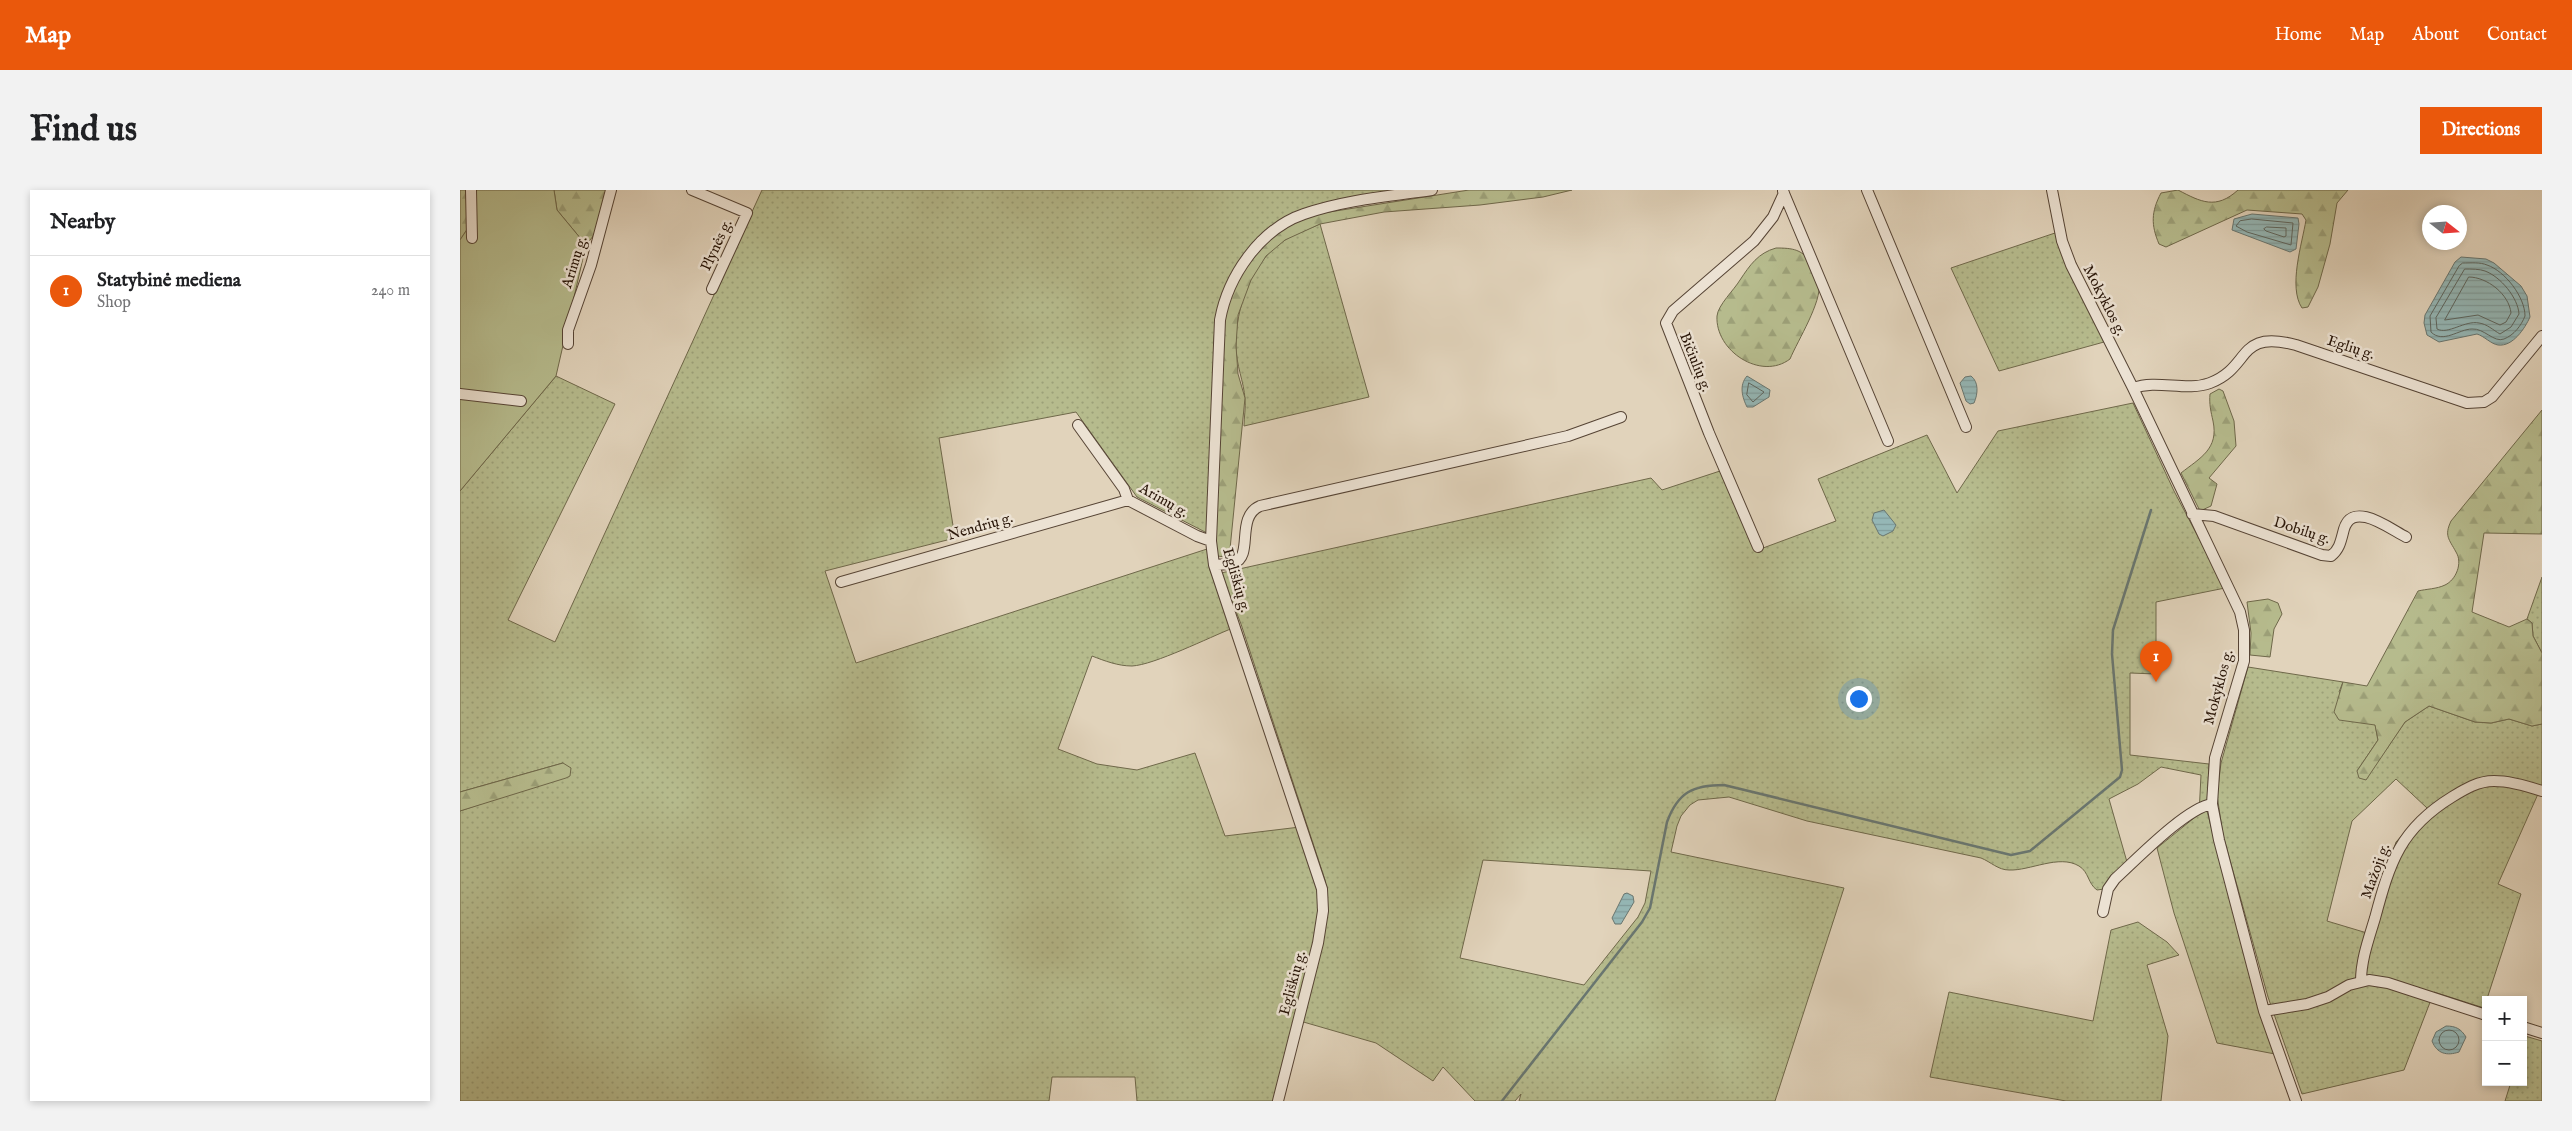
<!DOCTYPE html>
<meta charset="utf-8">
<style>
:root{--surface:#fff;--page:#f2f2f2;--text:#202124;--muted:#757577;--line:#e0e0e0;--accent:#ea580c}
body{margin:0;font-family:"IM FELL English",serif;background:var(--page);color:var(--text)}
.controls{position:absolute;right:15px;bottom:15px;display:grid;overflow:hidden;border-radius:0px;box-shadow:0 2px 8px #0003}
.controls button{width:45px;height:45px;display:grid;place-items:center;padding:0;border:0;border-bottom:1px solid var(--line);background:var(--surface);color:var(--text);font:25px sans-serif}
.compass{position:absolute;left:1962px;top:15px;width:45px;height:45px;border-radius:50%;background:var(--surface);box-shadow:0 2px 8px #0003;rotate:107deg}
.you{position:absolute;left:1398px;top:508px;width:18px;height:18px;margin:-12px;border:4px solid #fff;border-radius:50%;background:#1a73e8;box-shadow:0 0 0 8px #1a73e833}
.badge{display:grid;place-items:center;width:32px;height:32px;border-radius:50%;background:var(--accent);color:#fff;font-size:16px;font-weight:700}
.pin{position:absolute;translate:-50% -41px;filter:drop-shadow(0 1px 2px #0008)}
.pin::after{content:'';position:absolute;top:26px;width:18px;height:15px;background:inherit;clip-path:polygon(0 0,100% 0,50% 100%)}
.list{margin:0;padding:0;list-style:none}
h2{display:flex;justify-content:space-between;align-items:center;height:65px;margin:0;padding:0 20px;font-size:21px}
h2 small{font-size:16px;font-weight:400;color:var(--muted)}
.list li{display:grid;grid-template-columns:32px 1fr auto;gap:15px;align-items:center;box-sizing:border-box;height:70px;padding:0 20px;border-top:1px solid var(--line)}
.list b{display:block;font-size:19px;white-space:nowrap}
.list p{margin:0;font-size:16px;white-space:nowrap;color:var(--muted)}
.list em{font-size:16px;font-style:normal;color:var(--muted)}
.map{position:relative;flex:none;width:2082px;height:911px;overflow:hidden;border-radius:0px}
header{display:flex;align-items:center;gap:30px;box-sizing:border-box;height:70px;padding:0 25px;background:var(--accent);color:#fff}
header strong{font-size:24px}
nav{display:flex;gap:28px;margin-inline-start:auto;font-size:18px}
.intro{display:flex;align-items:center;justify-content:space-between;box-sizing:border-box;height:120px;padding:0 30px}
h1{margin:0;font-size:35px}
.button{padding:12px 22px;border-radius:0px;background:var(--accent);color:#fff;font-size:18px;font-weight:700}
main{display:flex;gap:30px;padding:0 30px}
aside{flex:1;background:var(--surface);border-radius:0px;box-shadow:0 2px 8px #0003}
.map>svg:first-child{display:block}
</style>
<header>
<strong>Map</strong>
<nav><a>Home</a><a>Map</a><a>About</a><a>Contact</a></nav>
</header>
<div class="intro"><h1>Find us</h1><a class="button">Directions</a></div>
<main>
<aside>
<h2>Nearby<small></small></h2>
<ul class="list">
<li><span class="badge">1</span><div><b>Statybinė mediena</b><p>Shop</p></div><em>240 m</em></li>
</ul>
</aside>
<div class="map">
<svg width="2082" height="911" viewBox="0 0 2082 911">
<defs>
<pattern id="grass-dots" width="8" height="8" patternUnits="userSpaceOnUse" patternTransform="scale(1.25)"><rect width="8" height="8" fill="#b6bb8d"/><path d="M2 2h.1M6 6h.1" fill="none" stroke="#9ca078" stroke-width="1.8" stroke-linecap="round"/></pattern>
<pattern id="forest-firs" width="22" height="20" patternUnits="userSpaceOnUse" patternTransform="scale(1.25)"><rect width="22" height="20" fill="#b6bb8d"/><path d="M5 1l3.5 6h-7zM16 11l3.5 6h-7z" fill="#9ca078"/></pattern>
<pattern id="water-rules" width="6" height="5" patternUnits="userSpaceOnUse" patternTransform="scale(1.25)"><rect width="6" height="5" fill="#95b7b6"/><path d="M0 2.5h6" fill="none" stroke="#809c9b"/></pattern>
</defs>
<rect width="100%" height="100%" fill="#e1d3bb"/>
<filter id="stains"><feTurbulence type="fractalNoise" baseFrequency=".004" numOctaves="4"/><feColorMatrix values="0 0 0 0 .2 0 0 0 0 .09 0 0 0 0 .02 0 0 0 .5 -.17"/></filter>
<radialGradient id="worn" r=".72"><stop offset=".6" stop-color="#630" stop-opacity="0"/><stop offset="1" stop-color="#630" stop-opacity=".3"/></radialGradient>
<path fill="url(#grass-dots)" stroke="#6f684a" fill-rule="evenodd" d="M 302,0 L 946,0 L 845,19 L 830,25 L 814,35 L 757,123 L 754,148 L 751,299 L 747,343 L 677,307 L 616,222 L 479,248 L 495,348 L 365,381 L 396,473 L 747,359 L 750,380 L 773,438 C 750,447 694,475 672,476 C 658,476 645,471 632,466 L 598,559 L 637,574 L 677,580 L 735,563 L 765,646 L 840,637 L 855,685 L 860,718 L 853,754 L 813,911 L 677,911 L 675,887 L 592,887 L 589,911 L 0,911 L 0,621 L 47,605 L 103,573 L 0,602 L 0,301 L 96,186 L 155,214 L 48,430 L 95,452 Z
M 860,34 L 909,207 L 784,236 C 784,227 786,217 785,209 C 784,192 776,175 776,156 C 775,119 792,70 825,50 C 836,43 849,39 860,34 Z
M 1595,43 L 1603,67 L 1644,152 L 1539,181 L 1491,78 Z
M 1673,213 L 1714,301 L 1765,398 L 1696,412 L 1696,484 L 1670,483 L 1670,565 L 1749,574 L 1747,621 L 1797,814 L 1815,864 L 1757,853 L 1714,723 L 1697,658 L 1739,624 L 1741,585 L 1701,577 L 1678,594 L 1649,609 L 1667,672 L 1653,684 L 1644,699 L 1637,700 C 1628,694 1629,682 1619,676 C 1599,664 1570,681 1549,680 C 1538,680 1531,672 1521,668 L 1347,631 L 1269,607 L 1238,610 L 1230,615 L 1221,626 L 1217,636 L 1211,662 L 1384,698 L 1315,911 L 1059,911 L 1061,904 L 1055,911 L 1015,911 L 983,877 L 973,891 L 916,853 L 840,831 L 867,707 L 865,690 L 781,434 L 761,383 L 1191,288 L 1202,300 L 1260,281 L 1295,361 L 1376,331 L 1358,289 L 1467,245 L 1497,303 L 1538,241 ZM 1023,670 L 1191,681 L 1185,713 L 1178,727 L 1124,795 L 1000,768 Z
M 2082,387 L 2082,463 L 2073,446 L 2072,433 L 2067,429 Z
M 1788,477 L 1883,492 L 1879,502 L 1915,534 L 1918,550 L 1897,581 L 1905,590 L 1945,532 L 1969,516 L 2015,532 L 2031,533 L 2049,529 L 2072,536 L 2082,534 L 2082,595 L 2038,694 L 2061,704 L 2024,818 L 1974,802 L 1944,880 L 1842,904 L 1808,807 L 1763,645 L 1757,605 L 1761,573 ZM 1936,589 L 1967,618 L 1936,652 L 1907,743 L 1867,731 L 1892,631 Z
M 1678,732 L 1707,752 L 1719,765 L 1687,775 L 1708,846 L 1701,911 L 1606,911 L 1470,887 L 1489,802 L 1633,831 L 1651,740 Z
M 2065,846 L 2082,851 L 2082,911 L 2045,911 L 2051,892 L 2063,892 Z"/>
<path fill="url(#forest-firs)" stroke="#6f684a" d="M 0,0 L 8,0 L 8,38 L 0,50 Z
M 94,0 L 146,0 L 134,45 L 126,55 L 97,20 Z
M 1009,0 L 1112,0 L 1083,7 L 1020,15 L 924,22 L 860,34 L 825,50 L 806,66 L 791,90 L 778,125 L 776,156 L 778,184 L 785,208 L 770,359 L 766,367 L 757,366 L 755,354 C 757,304 758,255 760,205 C 761,174 759,141 768,111 C 780,73 815,39 850,25 Z
M 1718,0 C 1741,12 1756,20 1778,0 L 1888,0 L 1877,13 L 1870,54 L 1858,97 L 1848,117 L 1842,118 C 1828,97 1842,54 1846,30 L 1842,24 L 1787,20 L 1706,57 L 1699,54 C 1691,35 1691,22 1701,3 Z
M 1316,58 C 1332,58 1344,59 1351,75 C 1354,80 1358,87 1359,93 C 1362,112 1338,150 1330,169 C 1301,191 1255,161 1257,126 C 1258,115 1274,100 1280,90 C 1290,75 1298,63 1316,58 Z
M 1759,199 L 1763,201 L 1774,231 L 1776,256 L 1749,288 L 1757,294 L 1751,316 L 1740,321 L 1721,283 C 1740,268 1759,259 1753,231 C 1751,222 1749,214 1750,204 Z
M 2082,220 L 2082,344 L 2024,343 L 2012,422 L 2049,437 L 2067,429 L 2072,433 L 2073,446 L 2082,463 L 2082,534 L 2072,536 L 2049,529 L 2031,533 L 2015,532 L 1969,516 L 1945,532 L 1906,590 L 1899,588 L 1897,581 L 1918,550 L 1915,535 L 1879,530 L 1874,522 L 1883,492 L 1907,496 L 1958,401 C 1966,399 1977,399 1985,395 C 1996,390 2003,373 1996,362 C 1989,349 1984,346 1991,331 Z
M 1808,409 L 1818,413 L 1822,424 L 1814,439 L 1810,467 L 1790,465 L 1791,443 L 1787,412 Z
M 103,573 L 111,578 L 110,586 L 106,588 L 0,621 L 0,602 Z"/>
<path fill="#b6bb8d" stroke="#6f684a" d="M 8,0 L 94,0 L 97,20 L 126,55 L 96,186 L 0,301 L 0,50 L 8,38 Z"/>
<path fill="url(#water-rules)" stroke="#697670" d="M 1792,24 L 1838,28 L 1839,34 L 1836,59 L 1830,62 L 1772,40 L 1774,29 Z
M 2001,67 L 2026,69 L 2034,73 L 2061,96 L 2067,106 L 2070,127 C 2065,138 2053,157 2038,155 C 2031,154 2024,146 2017,144 L 1979,152 L 1967,145 L 1964,133 L 1965,125 L 1995,72 Z
M 1287,186 L 1310,200 L 1309,207 L 1293,217 L 1287,217 C 1282,207 1279,195 1287,186 Z
M 1511,186 C 1519,192 1518,204 1514,213 L 1510,214 L 1506,211 L 1500,193 L 1505,187 Z
M 1424,320 L 1436,335 L 1433,341 L 1423,346 L 1419,344 L 1412,330 L 1414,323 Z
M 1167,703 L 1173,706 L 1174,712 L 1161,734 L 1155,734 L 1152,728 L 1164,704 Z
M 1986,836 C 1996,836 2001,839 2006,847 L 1999,862 C 1987,866 1977,864 1972,851 L 1976,842 Z"/>
<g fill="none" stroke-linecap="round" stroke-linejoin="round">
<path stroke="#5e665f" stroke-width="1" d="M 1792,29 L 1833,33 L 1831,55 L 1787,42 L 1776,36 L 1780,31 Z
M 1807,37 L 1826,38 L 1826,46 L 1824,47 L 1806,41 L 1804,39 Z
M 2003,73 C 2011,73 2020,72 2027,75 C 2045,81 2065,107 2065,126 C 2061,136 2054,145 2044,149 C 2034,153 2024,138 2012,139 C 1999,139 1983,154 1971,142 L 1970,126 L 1999,76 Z
M 2005,79 C 2011,79 2020,79 2025,81 C 2041,87 2058,108 2059,124 L 2051,137 L 2040,144 C 2033,140 2027,134 2019,133 C 2005,130 1988,145 1977,139 L 1976,128 Z
M 2009,87 C 2027,87 2049,104 2051,123 L 2046,132 L 2040,135 L 2018,125 L 1985,130 Z
M 1289,193 L 1304,202 L 1293,212 L 1287,205 Z
M1979 850a10 10 0 1 1 20 0a10 10 0 1 1-20 0Z"/>
<path stroke="#697670" stroke-width="2.5" d="M 1042,911 L 1182,732 L 1190,718 L 1207,632 C 1218,602 1233,595 1264,595 L 1551,665 L 1570,661 L 1660,587 L 1662,580 L 1652,464 L 1653,440 L 1691,320"/>
<g stroke="#564435" stroke-width="12">
<path id="street" d="M 11,0 L 12,48
M 232,0 L 287,23 L 252,99
M 1407,0 L 1506,237
M 1592,0 L 1602,51 L 1611,75 L 1673,198 L 1780,422 L 1784,440 L 1784,471 L 1755,568 L 1752,614 L 1759,650 L 1804,821 L 1836,911
M 1323,1 L 1428,251
M 108,154 L 108,140 L 131,75 L 151,0
M 1673,198 C 1698,189 1726,202 1750,193 C 1792,177 1776,139 1836,155 L 2007,213 L 2024,212 L 2032,207 L 2082,146
M 0,204 L 61,211
M 618,235 L 664,299 L 668,310 L 737,346 L 751,351
M 1732,324 L 1754,326 L 1862,365 L 1871,366 C 1880,359 1881,350 1884,339 C 1893,310 1930,339 1946,347
M 1298,357 L 1249,243 L 1206,133 L 1213,121 L 1294,51 L 1313,27 L 1324,3
M 754,375 C 760,374 768,375 774,373 C 794,366 775,327 800,316 L 1108,246 L 1161,227
M 381,392 L 668,310
M 1643,722 L 1648,699 L 1655,689 C 1676,670 1726,618 1752,614
M 1901,791 C 1901,770 1909,748 1915,728 C 1930,672 1940,639 1992,607 C 2005,599 2018,591 2034,591 C 2050,591 2067,596 2082,601
M 1804,821 L 1847,814 L 1868,807 L 1889,795 L 1909,790 L 1928,793 L 2026,825
M 2063,837 L 2082,843
M 818,911 L 858,753 L 863,721 L 862,699 L 754,375 L 751,351 L 760,130 C 768,86 800,39 844,24 C 884,10 930,6 972,0"/>
</g>
<use href="#street" stroke="#ece2d3" stroke-width="10"/>
</g>
<g text-anchor="middle" stroke-width="5" stroke-linejoin="round" paint-order="stroke">
<g font-size="15" fill="#281508" stroke="#ece2d3">
<text transform="translate(256 55) rotate(-65)" y="5">Plynės g.</text>
<text transform="translate(114 72) rotate(-72)" y="5">Arimų g.</text>
<text transform="translate(1645 110) rotate(63)" y="5">Mokyklos g.</text>
<text transform="translate(1891 157) rotate(18)" y="5">Eglių g.</text>
<text transform="translate(1236 172) rotate(68)" y="5">Bičiulių g.</text>
<text transform="translate(704 310) rotate(30)" y="5">Arimų g.</text>
<text transform="translate(520 336) rotate(-16)" y="5">Nendrių g.</text>
<text transform="translate(1842 340) rotate(18)" y="5">Dobilų g.</text>
<text transform="translate(777 390) rotate(74)" y="5">Egliškių g.</text>
<text transform="translate(1758 497) rotate(-75)" y="5">Mokyklos g.</text>
<text transform="translate(1915 681) rotate(-70)" y="5">Mažoji g.</text>
<text transform="translate(832 793) rotate(-75)" y="5">Egliškių g.</text>
</g>
</g>
<rect width="100%" height="100%" filter="url(#stains)"/>
<rect width="100%" height="100%" fill="url(#worn)"/>
</svg>
<div class="controls">
<button>+</button>
<button>−</button>
</div>
<svg class="compass" viewBox="-18 -18 36 36"><path d="M0-13l5 13h-10z" fill="#e53935"/><path d="M0 13l5-13h-10z" fill="#757577"/></svg>
<div class="you"></div>
<div class="pin badge" style="left:1696px;top:492px">1</div>
</div>
</main>
